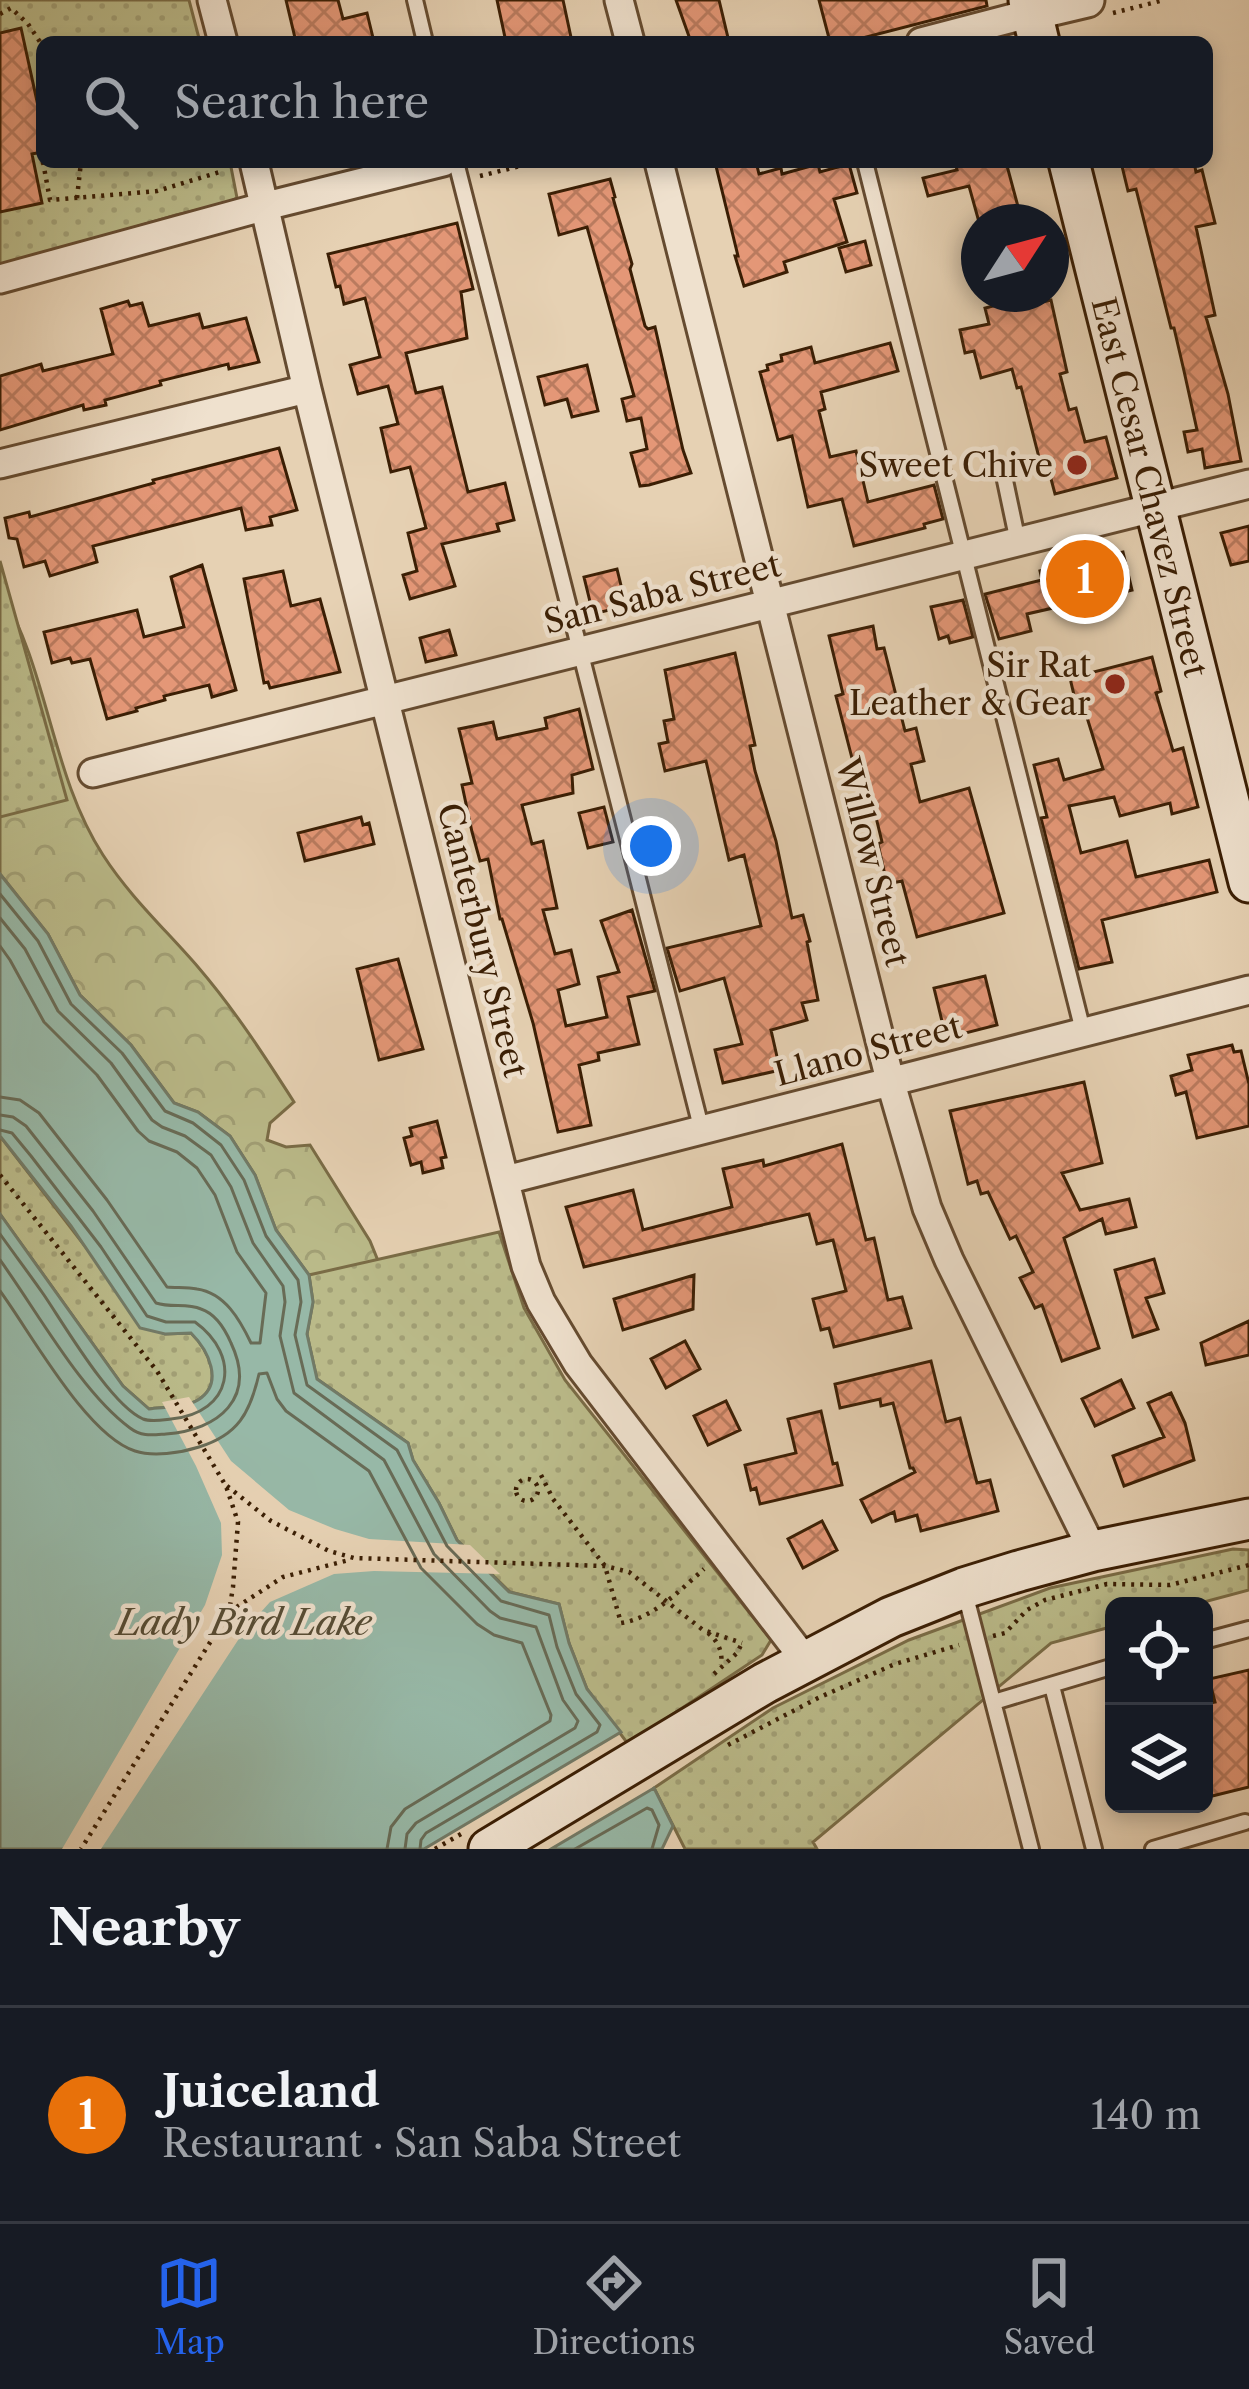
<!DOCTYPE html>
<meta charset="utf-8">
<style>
:root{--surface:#171b24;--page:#242831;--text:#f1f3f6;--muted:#9ea1a6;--line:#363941;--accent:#2563eb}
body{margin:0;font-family:"Libre Caslon Text",serif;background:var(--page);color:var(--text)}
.controls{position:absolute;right:36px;bottom:36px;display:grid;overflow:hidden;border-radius:18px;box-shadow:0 6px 18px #0003}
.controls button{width:108px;height:108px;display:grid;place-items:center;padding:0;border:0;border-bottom:3px solid var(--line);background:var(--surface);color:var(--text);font:60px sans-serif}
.compass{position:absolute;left:961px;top:204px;width:108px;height:108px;border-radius:50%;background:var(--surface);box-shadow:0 6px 18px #0003;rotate:54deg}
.you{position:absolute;left:651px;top:846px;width:42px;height:42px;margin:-30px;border:9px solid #fff;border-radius:50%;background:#1a73e8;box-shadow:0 0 0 18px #1a73e833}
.badge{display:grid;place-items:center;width:78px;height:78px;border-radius:50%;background:var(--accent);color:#fff;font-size:39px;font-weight:700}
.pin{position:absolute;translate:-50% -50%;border:6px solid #fff;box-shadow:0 3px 12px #0006}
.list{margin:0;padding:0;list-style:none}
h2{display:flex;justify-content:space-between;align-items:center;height:156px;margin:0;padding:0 48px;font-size:51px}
h2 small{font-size:39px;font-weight:400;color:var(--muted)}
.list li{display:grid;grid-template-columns:78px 1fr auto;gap:36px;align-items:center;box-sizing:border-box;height:216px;padding:0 48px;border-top:3px solid var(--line)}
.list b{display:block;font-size:45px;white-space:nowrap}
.list p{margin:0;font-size:39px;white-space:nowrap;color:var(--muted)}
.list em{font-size:39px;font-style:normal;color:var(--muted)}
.icon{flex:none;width:66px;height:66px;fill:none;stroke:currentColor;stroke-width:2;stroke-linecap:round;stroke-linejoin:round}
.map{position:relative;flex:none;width:1249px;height:1849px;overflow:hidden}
.search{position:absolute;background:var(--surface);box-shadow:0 6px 18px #0003;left:36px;right:36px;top:36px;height:132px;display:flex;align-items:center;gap:30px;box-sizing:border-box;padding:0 42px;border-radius:18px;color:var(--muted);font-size:45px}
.sheet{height:372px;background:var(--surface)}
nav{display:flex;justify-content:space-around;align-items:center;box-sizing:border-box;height:168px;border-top:3px solid var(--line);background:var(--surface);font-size:33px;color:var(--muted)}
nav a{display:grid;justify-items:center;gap:6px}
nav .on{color:var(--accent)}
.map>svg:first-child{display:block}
</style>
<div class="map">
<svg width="1249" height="1849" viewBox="0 0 1249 1849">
<defs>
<pattern id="forest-crowns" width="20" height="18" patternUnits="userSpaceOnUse" patternTransform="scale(3)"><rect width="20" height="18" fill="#baba89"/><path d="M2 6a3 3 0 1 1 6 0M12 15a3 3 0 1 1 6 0" fill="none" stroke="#a19f75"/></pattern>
<pattern id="park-dots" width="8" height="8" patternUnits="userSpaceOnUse" patternTransform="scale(3)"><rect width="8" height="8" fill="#baba89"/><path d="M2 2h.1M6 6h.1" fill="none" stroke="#a19f75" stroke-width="1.8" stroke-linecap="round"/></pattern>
<pattern id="building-cross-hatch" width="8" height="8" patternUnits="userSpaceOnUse" patternTransform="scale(3)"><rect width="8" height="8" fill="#e49777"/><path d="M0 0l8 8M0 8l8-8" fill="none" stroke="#ba7b5f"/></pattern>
</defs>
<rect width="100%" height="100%" fill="#e6d1b3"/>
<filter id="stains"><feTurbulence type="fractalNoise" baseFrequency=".00167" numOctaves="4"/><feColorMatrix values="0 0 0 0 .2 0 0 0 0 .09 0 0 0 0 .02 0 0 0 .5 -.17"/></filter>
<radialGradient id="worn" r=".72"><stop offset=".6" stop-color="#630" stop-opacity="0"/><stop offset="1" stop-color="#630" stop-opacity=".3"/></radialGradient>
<path fill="url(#forest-crowns)" stroke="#7a6c46" stroke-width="3" d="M 0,590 C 49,672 51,775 103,855 C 130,897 166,930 198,967 C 234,1009 264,1055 294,1102 L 270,1123 L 267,1140 L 286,1147 L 310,1145 L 370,1241 L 385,1278 L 309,1275 L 276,1230 L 255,1175 L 230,1136 L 198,1112 L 174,1103 L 131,1045 L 80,995 L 48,934 L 0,874 Z"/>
<path fill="url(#park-dots)" stroke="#7a6c46" stroke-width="3" d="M 0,0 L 189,0 L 200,42 L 42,42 L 42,162 L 230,162 L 237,198 L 224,204 L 176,215 L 0,267 Z
M 0,561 L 67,800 L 0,817 Z
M 0,1136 L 91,1254 L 165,1334 L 191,1333 C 208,1350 225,1383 198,1400 C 184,1408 164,1407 149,1409 L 123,1386 L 0,1214 Z
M 499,1232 L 524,1308 L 565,1380 L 771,1640 L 762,1655 L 628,1744 L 587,1689 L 569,1643 L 559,1604 L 510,1592 L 457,1540 L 439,1503 L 413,1460 L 408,1443 L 317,1379 L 307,1334 L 313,1302 L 309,1275 Z
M 1233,1549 L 1249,1550 L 1249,1590 L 1189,1606 L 1114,1606 L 1114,1626 L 1051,1643 L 813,1842 L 817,1849 L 685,1849 L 654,1788 L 773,1708 L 909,1640 L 1050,1588 Z"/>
<path fill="#97b8a7" stroke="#727a66" stroke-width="3" d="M 0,874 L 48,934 L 80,995 L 131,1045 L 174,1103 L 198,1112 L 230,1136 L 255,1175 L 276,1230 L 309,1275 L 313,1302 L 307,1334 L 317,1379 L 408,1443 L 413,1460 L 439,1503 L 457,1540 L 509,1592 L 559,1604 L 569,1643 L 587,1689 L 621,1732 L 424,1849 L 0,1849 L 0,1214 L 123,1386 L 149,1409 C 164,1407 184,1408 198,1400 C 225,1383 208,1350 191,1333 L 165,1334 L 140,1328 L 71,1226 L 0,1136 Z
M 654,1788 L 673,1826 L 662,1849 L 551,1849 Z"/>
<path fill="#e6d1b3" d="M 189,1397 L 231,1461 L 289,1510 L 335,1529 L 369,1539 L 470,1545 L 500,1574 L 374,1571 L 334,1574 L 270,1602 L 244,1631 L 101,1849 L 62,1849 L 205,1605 L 222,1555 L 221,1523 L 196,1466 L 162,1402 Z"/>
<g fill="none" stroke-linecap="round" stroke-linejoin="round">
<path stroke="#686b56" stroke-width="3" d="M 0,894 L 38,941 L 71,1004 L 122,1053 L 165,1111 L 193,1123 L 221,1145 L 244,1180 L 266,1236 L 298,1280 L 301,1302 L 295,1335 L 307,1385 L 397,1450 L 447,1546 L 501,1601 L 549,1615 L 557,1647 L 576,1694 L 600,1725 L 597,1732 L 426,1833 L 421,1840 L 420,1849
M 0,918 L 25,949 L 58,1011 L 111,1063 L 152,1120 L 162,1127 L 185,1136 L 211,1155 L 231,1187 L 253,1243 L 283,1286 L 285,1302 L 280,1336 L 294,1393 L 384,1460 L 434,1554 L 490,1611 L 500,1618 L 536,1627 L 563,1700 L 578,1721 L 575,1728 L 416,1823 L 407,1834 L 405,1849
M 0,946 L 10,960 L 44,1022 L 97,1075 L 138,1131 L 149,1141 L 177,1152 L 197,1168 L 215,1195 L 237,1252 L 266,1293 L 260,1343 L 251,1343 C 240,1320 225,1293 197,1289 C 187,1287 176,1288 167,1287 L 107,1200 L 39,1113 L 20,1100 L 0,1097
M 0,1115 L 13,1117 L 26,1126 L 93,1211 L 156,1303 C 171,1308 187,1303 201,1309 C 216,1314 225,1329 231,1343 C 257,1398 219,1430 166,1434 C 152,1435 142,1437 130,1428 C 81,1392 37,1311 0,1260
M 0,1130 L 12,1133 L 31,1156 L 101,1247 L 147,1316 L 166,1322 L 195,1322 C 242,1356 233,1413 171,1419 C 162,1420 151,1422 143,1419 C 111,1405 65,1326 44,1295 C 30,1275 15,1255 0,1234
M 0,1291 C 31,1333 86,1435 135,1451 C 153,1457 180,1453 199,1447 C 238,1435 250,1413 259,1374 L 267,1373 L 277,1399 L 286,1411 L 369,1471 L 421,1568 L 477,1624 L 494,1635 L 522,1643 L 551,1715 L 550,1721 L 405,1809 L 391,1827 L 387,1849
M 575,1849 L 647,1808 L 652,1810 L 659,1825 L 652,1849"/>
</g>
<path fill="url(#building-cross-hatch)" stroke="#3a1e04" stroke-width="3" d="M 286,0 L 338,0 L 343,19 L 367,13 L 374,42 L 296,42 Z
M 497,0 L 563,0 L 572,42 L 506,42 Z
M 676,0 L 719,0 L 729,42 L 691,42 Z
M 819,0 L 986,0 L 987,6 L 847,42 L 830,42 Z
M 21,28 L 40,115 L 42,114 L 42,152 L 32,154 L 42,203 L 0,212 L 0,33 Z
M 715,162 L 756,162 L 759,174 L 781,168 L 782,174 L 818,164 L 820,172 L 849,164 L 857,193 L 834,199 L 847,242 L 784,262 L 787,272 L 744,286 L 735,256 L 738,256 Z
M 955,162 L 1006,162 L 1020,214 L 979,222 L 969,186 L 928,196 L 923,178 L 957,170 Z
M 1121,162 L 1194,162 L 1196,172 L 1202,170 L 1215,223 L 1196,227 L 1215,315 L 1206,317 L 1228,394 L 1241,461 L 1205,468 L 1202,449 L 1188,452 L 1184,432 L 1197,430 L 1184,371 L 1174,328 L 1171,328 L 1136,189 L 1128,191 Z
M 610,179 L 615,197 L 613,198 L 632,264 L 630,269 L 645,326 L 648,329 L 655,327 L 683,450 L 691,473 L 649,485 L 640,486 L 631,453 L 647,449 L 641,418 L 627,421 L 622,399 L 634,396 L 587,227 L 559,235 L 549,194 Z
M 457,223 L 473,289 L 461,292 L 467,338 L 406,353 L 416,393 L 442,387 L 468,492 L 505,483 L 514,520 L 497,524 L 499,531 L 442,544 L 455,586 L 410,599 L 403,575 L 417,571 L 408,533 L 426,528 L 410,467 L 391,472 L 381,428 L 398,424 L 388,386 L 358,394 L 350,365 L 380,357 L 365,298 L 344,304 L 340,286 L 336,287 L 328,254 Z
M 865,241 L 871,265 L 846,272 L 839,248 Z
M 1040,294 L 1043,302 L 1051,300 L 1067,372 L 1060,374 L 1069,410 L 1076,408 L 1085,442 L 1106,437 L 1117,478 L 1055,494 L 1050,475 L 1044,477 L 1021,387 L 1017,388 L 1012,369 L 981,378 L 974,351 L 965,353 L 960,330 L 989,324 L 985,308 Z
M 128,301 L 130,306 L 142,303 L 149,326 L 199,314 L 203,328 L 246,318 L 259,362 L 229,369 L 228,364 L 160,381 L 161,385 L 105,400 L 106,405 L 84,410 L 83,405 L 0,430 L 0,376 L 41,364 L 43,371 L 113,354 L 101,309 Z
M 890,343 L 898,371 L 821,392 L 825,409 L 819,411 L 830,457 L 856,451 L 868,502 L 934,485 L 943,519 L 924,524 L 925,528 L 854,546 L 842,499 L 808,507 L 792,436 L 778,440 L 760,372 L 768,370 L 767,365 L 782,361 L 781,355 L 811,347 L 815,363 Z
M 587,365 L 598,411 L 572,417 L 567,399 L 545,405 L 538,377 Z
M 279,448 L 297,510 L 270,517 L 272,525 L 246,530 L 241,508 L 93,546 L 97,562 L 50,576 L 45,561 L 24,567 L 17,539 L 9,538 L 5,518 L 29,512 L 30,517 L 154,483 L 153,480 Z
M 1249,526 L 1249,561 L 1231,565 L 1221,533 Z
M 1123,552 L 1132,590 L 1027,614 L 1031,631 L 999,639 L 985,594 L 1042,580 L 1040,571 Z
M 202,565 L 236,690 L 212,697 L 209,685 L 164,696 L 165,700 L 136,708 L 137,711 L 107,719 L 90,659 L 72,663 L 70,658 L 52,663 L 44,632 L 137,610 L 144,637 L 184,627 L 171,577 Z
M 617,569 L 626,606 L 593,614 L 584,577 Z
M 283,571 L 291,606 L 320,599 L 340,672 L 270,688 L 268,682 L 264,683 L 244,579 Z
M 963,600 L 973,637 L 950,643 L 948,636 L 939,639 L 931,607 Z
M 873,626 L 877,649 L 884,648 L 905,731 L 916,728 L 924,761 L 911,764 L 920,802 L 969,788 L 1004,913 L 917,937 L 902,881 L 887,884 L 878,844 L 882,842 L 865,772 L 861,773 L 858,760 L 853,762 L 836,696 L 843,694 L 829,636 Z
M 449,630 L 456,655 L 426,662 L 420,638 Z
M 735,653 L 755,745 L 750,746 L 755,771 L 776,841 L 792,918 L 803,915 L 810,941 L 807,942 L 818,1000 L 802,1003 L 807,1020 L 771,1030 L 780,1070 L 723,1083 L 715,1050 L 742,1044 L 724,978 L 680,991 L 667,948 L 761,926 L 744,855 L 729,860 L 706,761 L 665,771 L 659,744 L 668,742 L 664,721 L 674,719 L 665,670 Z
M 1152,657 L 1161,691 L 1156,693 L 1173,751 L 1183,748 L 1198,807 L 1172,814 L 1170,803 L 1120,816 L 1114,797 L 1069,806 L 1081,853 L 1127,841 L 1136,877 L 1209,860 L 1217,892 L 1102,920 L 1112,962 L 1079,969 L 1041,818 L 1047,817 L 1034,765 L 1058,759 L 1064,780 L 1103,769 L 1085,711 L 1078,712 L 1070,678 Z
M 579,709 L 593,769 L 572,775 L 573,793 L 522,805 L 532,844 L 543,841 L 557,908 L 543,910 L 555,954 L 571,950 L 579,984 L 558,990 L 566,1026 L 607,1017 L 598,977 L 619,972 L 601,921 L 632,910 L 655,991 L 628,997 L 639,1044 L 598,1053 L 599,1060 L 579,1065 L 591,1125 L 558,1132 L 533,1023 L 502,919 L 500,919 L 488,859 L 480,861 L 472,832 L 462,785 L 472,783 L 459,729 L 493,722 L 497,739 L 547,728 L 545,718 Z
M 604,807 L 613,842 L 588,848 L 579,813 Z
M 361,817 L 363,825 L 369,823 L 374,844 L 305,861 L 298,833 Z
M 398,959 L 423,1049 L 379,1060 L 357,969 Z
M 985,976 L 997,1025 L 946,1038 L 934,988 Z
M 1232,1045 L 1234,1052 L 1241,1051 L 1249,1084 L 1249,1126 L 1197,1138 L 1186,1092 L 1176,1095 L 1171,1076 L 1192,1070 L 1188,1055 Z
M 1084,1082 L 1102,1163 L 1062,1173 L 1080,1210 L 1129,1199 L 1136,1227 L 1106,1234 L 1102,1219 L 1064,1238 L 1099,1348 L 1062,1361 L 1042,1305 L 1035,1308 L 1020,1278 L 1033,1272 L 1016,1236 L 1010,1239 L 988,1192 L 981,1194 L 977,1181 L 968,1184 L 950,1111 Z
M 437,1121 L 446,1157 L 441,1158 L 443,1168 L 423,1173 L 421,1162 L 411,1165 L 404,1138 L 412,1136 L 410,1128 Z
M 842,1144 L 866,1240 L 874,1238 L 888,1300 L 902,1297 L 911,1328 L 834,1347 L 829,1328 L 821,1330 L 813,1299 L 846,1291 L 833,1240 L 817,1244 L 809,1214 L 584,1267 L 566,1207 L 633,1190 L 643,1230 L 732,1207 L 723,1169 L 763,1160 L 764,1166 Z
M 1154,1259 L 1164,1293 L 1146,1298 L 1158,1329 L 1133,1337 L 1115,1270 Z
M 694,1275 L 693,1309 L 623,1330 L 614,1299 Z
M 1249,1321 L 1249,1355 L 1206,1365 L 1201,1343 Z
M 685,1341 L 700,1369 L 666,1388 L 651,1359 Z
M 931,1361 L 946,1422 L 960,1418 L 977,1483 L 990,1480 L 998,1511 L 921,1531 L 917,1515 L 896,1521 L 894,1512 L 872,1522 L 861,1500 L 915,1472 L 913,1468 L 910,1468 L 893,1403 L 881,1406 L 880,1399 L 840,1408 L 835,1384 Z
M 1121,1380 L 1134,1408 L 1095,1426 L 1082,1399 Z
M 1171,1393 L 1185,1423 L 1194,1460 L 1124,1486 L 1113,1456 L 1164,1437 L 1148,1403 Z
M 726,1401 L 740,1430 L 708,1445 L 694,1416 Z
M 821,1411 L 833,1464 L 837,1463 L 842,1485 L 760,1504 L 756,1488 L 751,1490 L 745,1465 L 796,1453 L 788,1419 Z
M 822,1521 L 837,1550 L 803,1568 L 788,1539 Z
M 1249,1670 L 1249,1787 L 1204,1798 L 1204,1704 L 1215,1702 L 1209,1679 Z"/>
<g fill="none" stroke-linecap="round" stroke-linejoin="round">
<g stroke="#654b30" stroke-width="20">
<path id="service" d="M 415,0 L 425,42
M 456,162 L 702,1131
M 865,162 L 1083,1031
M 1003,471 L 1018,542
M 965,1593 L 1031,1849
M 1204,1641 L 1249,1629
M 1052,1686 L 1094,1849
M 994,1702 L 1114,1666
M 1153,1849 L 1245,1822"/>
</g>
<g stroke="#654b30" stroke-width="33">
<path id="minor" d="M 212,0 L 223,42
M 619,0 L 630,42
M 921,42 L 1032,13
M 254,162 L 307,389 L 526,1266 L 541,1302 L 578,1364 L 805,1660
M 659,162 L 890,1080 L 927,1208 L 949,1260 L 1093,1551
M 0,279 L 266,206 L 443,162
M 0,464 L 307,389
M 93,773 L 1249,484
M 506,1180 L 1249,990"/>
</g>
<g stroke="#654b30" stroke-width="39">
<path id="tertiary" d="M 1032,13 L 1087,0"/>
</g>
<g stroke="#3a1e04" stroke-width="45">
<path id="secondary" d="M 1029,0 L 1039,42
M 1069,162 L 1249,882
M 489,1849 L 765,1683 L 891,1617 L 964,1588 L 1019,1571 L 1093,1551 L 1249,1519"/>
</g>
<path stroke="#3a1e04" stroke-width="4.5" stroke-dasharray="3 6" stroke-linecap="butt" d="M 1113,13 L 1164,0
M 0,14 L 11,8 L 28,24 L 42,45
M 173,42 L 190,38
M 42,155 L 42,158
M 43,162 L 50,200 L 157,191 L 223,171
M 480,176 L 536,162
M 77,198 L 81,162
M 0,1175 L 157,1371 L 226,1486 L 238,1522 L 233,1587 L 229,1612 L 81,1849
M 541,1475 L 553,1499 L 605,1566 L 621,1623 C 654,1618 680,1590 704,1569
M516 1490a11 11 0 1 1 22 0a11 11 0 1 1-22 0Z
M 227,1486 L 271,1521 L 329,1551 L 354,1558 L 605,1566 L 629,1572 L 703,1630 L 742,1643
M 229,1612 L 283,1577 L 349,1560
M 708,1633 C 718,1641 723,1652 721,1665
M 993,1636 L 1005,1633 L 1027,1610 L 1045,1600 L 1107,1584 L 1170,1585 L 1249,1565
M 714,1674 L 737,1653 L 742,1643
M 728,1745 L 818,1698 L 895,1664 L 959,1645
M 435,1849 L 461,1834"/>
<use href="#service" stroke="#efe1ce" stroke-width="14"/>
<use href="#minor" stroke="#efe1ce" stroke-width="27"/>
<use href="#tertiary" stroke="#efe1ce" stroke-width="33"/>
<use href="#secondary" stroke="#efe1ce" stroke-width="39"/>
</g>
<g fill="#8f2418" stroke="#efe1ce" stroke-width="4.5">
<circle cx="1077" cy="465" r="12"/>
<circle cx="1115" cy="684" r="12"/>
</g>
<g text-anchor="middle" stroke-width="9" stroke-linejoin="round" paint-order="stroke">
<g font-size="33" fill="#3a1e04" stroke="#efe1ce" text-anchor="end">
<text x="1053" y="477">Sweet Chive</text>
<text x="1091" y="677">Sir Rat<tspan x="1091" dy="38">Leather &amp; Gear</tspan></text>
</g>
<g font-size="33" fill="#3a1e04" stroke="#efe1ce">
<text transform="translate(1150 487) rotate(76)" y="12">East Cesar Chavez Street</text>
<text transform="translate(662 593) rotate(-14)" y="12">San Saba Street</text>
<text transform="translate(873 862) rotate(76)" y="12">Willow Street</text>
<text transform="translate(483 940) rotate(76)" y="12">Canterbury Street</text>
<text transform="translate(868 1050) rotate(-15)" y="12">Llano Street</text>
</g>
<g font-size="36" font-style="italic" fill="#564c35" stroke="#efe1ce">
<text x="244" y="1635">Lady Bird Lake</text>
</g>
</g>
<rect width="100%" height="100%" filter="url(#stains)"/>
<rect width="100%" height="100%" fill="url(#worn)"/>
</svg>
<div class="controls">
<button><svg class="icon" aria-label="locate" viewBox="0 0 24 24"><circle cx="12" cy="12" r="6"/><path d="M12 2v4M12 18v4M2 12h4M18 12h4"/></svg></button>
<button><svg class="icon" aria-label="layers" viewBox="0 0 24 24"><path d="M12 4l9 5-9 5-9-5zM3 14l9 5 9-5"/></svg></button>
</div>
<svg class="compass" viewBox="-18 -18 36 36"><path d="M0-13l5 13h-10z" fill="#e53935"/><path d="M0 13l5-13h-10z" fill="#9ea1a6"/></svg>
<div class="you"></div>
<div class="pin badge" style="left:1085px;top:579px;background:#e8710a">1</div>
<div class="search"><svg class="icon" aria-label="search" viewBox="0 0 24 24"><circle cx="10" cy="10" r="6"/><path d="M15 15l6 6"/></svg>Search here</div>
</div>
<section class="sheet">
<h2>Nearby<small></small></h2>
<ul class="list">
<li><span class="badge" style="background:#e8710a">1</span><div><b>Juiceland</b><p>Restaurant · San Saba Street</p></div><em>140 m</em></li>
</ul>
</section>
<nav>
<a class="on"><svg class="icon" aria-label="map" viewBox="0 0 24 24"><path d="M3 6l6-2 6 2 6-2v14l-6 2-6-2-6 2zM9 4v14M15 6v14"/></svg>Map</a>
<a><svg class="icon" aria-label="directions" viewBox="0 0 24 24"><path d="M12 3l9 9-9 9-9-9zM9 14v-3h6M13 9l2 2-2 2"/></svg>Directions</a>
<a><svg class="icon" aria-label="saved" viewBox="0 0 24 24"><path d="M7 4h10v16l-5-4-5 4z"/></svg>Saved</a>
</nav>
